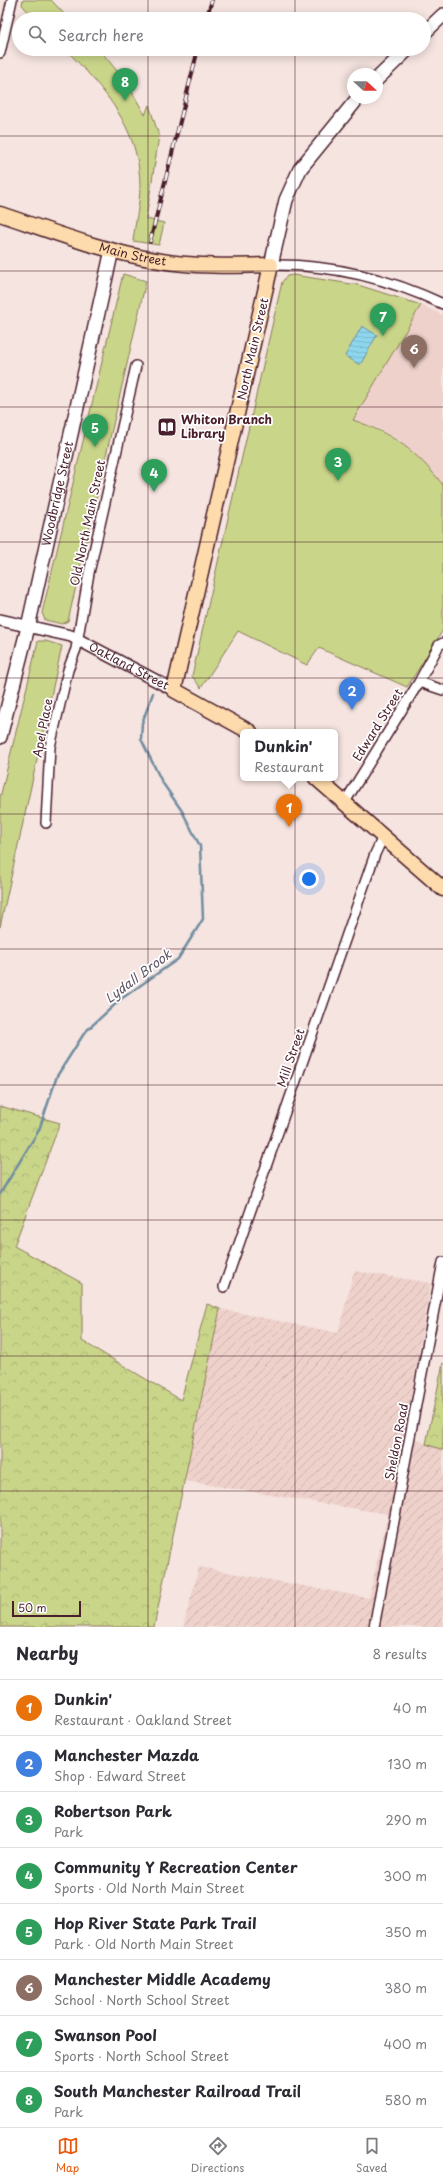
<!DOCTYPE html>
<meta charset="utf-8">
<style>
:root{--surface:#fff;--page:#f7f7f7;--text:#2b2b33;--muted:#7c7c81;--line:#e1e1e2;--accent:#ea580c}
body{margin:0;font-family:"Playpen Sans",sans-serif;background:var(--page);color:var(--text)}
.compass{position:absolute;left:347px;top:68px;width:36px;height:36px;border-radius:50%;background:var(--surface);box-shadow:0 2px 10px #0003;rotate:111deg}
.scale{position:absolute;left:12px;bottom:10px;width:69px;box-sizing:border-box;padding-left:4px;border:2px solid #4a1f2b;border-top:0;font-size:11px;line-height:14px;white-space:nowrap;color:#4a1f2b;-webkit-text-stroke:3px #fff;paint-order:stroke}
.you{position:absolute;left:309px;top:879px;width:14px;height:14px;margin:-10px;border:3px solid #fff;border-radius:50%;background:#1a73e8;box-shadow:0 0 0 6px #1a73e833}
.badge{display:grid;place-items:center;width:26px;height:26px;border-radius:50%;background:var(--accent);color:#fff;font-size:13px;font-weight:700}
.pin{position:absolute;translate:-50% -33px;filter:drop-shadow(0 1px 2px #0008)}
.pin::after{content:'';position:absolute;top:21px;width:14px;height:12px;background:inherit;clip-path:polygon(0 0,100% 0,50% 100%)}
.popup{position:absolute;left:240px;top:729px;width:98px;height:52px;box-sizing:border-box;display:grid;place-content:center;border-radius:6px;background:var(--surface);filter:drop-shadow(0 1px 3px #0005);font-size:13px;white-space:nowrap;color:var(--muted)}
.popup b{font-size:15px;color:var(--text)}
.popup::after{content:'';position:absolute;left:50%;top:100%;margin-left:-8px;border:8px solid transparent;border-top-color:var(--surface)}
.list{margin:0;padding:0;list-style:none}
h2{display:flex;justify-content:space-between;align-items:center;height:52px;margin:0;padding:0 16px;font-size:17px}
h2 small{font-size:13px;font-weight:400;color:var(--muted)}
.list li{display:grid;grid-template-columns:26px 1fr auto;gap:12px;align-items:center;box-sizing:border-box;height:56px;padding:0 16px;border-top:1px solid var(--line)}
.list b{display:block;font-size:15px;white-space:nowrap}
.list p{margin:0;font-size:13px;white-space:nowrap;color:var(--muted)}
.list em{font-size:13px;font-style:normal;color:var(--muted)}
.icon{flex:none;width:22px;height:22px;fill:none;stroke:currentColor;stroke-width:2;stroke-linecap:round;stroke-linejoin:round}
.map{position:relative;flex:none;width:443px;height:1627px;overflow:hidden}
.search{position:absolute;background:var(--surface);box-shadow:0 2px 10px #0003;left:12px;right:12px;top:12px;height:44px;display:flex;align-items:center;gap:10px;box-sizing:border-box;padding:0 14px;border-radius:22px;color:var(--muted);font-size:15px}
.sheet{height:500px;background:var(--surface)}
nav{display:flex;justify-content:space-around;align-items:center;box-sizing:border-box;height:56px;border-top:1px solid var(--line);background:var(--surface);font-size:11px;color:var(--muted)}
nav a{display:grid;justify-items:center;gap:2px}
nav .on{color:var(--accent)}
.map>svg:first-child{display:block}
</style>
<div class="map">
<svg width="443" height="1627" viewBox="0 0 443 1627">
<defs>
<pattern id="industrial-furrows" width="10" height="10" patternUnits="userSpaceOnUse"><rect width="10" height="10" fill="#eed1ca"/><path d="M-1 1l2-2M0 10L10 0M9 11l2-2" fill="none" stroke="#ceb3ae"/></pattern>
<pattern id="forest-crowns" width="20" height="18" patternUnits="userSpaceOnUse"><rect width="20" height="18" fill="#c9d689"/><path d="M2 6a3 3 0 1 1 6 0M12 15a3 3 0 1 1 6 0" fill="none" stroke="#aeb776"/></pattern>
<pattern id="water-rules" width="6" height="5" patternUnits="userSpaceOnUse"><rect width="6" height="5" fill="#8dd7ee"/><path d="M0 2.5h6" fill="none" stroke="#7bb8cc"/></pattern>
</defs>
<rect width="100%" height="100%" fill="#f5e4e0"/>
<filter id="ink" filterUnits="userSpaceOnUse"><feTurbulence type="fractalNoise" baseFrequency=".025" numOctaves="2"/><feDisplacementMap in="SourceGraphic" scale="8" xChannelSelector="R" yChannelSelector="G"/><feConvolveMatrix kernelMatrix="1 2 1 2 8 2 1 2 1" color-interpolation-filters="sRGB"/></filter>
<g filter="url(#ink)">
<path fill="#eed1ca" d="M 421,305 L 443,315 L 443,485 L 412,452 L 397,439 L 377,428 L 353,420 Z"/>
<path fill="url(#industrial-furrows)" d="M 354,1271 L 431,1283 L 404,1435 L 443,1450 L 443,1627 L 183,1627 L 199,1567 L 369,1598 L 388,1514 L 185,1481 L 220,1309 L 338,1333 Z"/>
<path fill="url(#forest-crowns)" stroke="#8a7a5a" d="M 0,1106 L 60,1123 L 14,1246 L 82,1283 L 82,1341 L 181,1400 L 207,1304 L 220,1309 L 154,1627 L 0,1627 Z
M 443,1363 L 443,1450 L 426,1444 Z"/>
<path fill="#c9d689" stroke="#8a7a5a" d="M 23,0 L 51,0 L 69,19 L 35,19 L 22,5 Z
M 65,49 L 99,49 L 127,83 L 145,115 L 149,105 L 159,136 L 146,219 L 164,223 L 159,245 L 133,241 C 135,223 140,204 140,186 C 140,129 104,88 65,49 Z
M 123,274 L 146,281 L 68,621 L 62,624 L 45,620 L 42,613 Z
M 293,275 L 358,285 L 421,305 L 353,420 C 394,434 416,451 443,485 L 443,630 L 407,687 L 319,648 L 307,665 L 238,631 L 201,688 L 192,676 L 282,282 L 287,276 Z
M 38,641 L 46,641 L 62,646 L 0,927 L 0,798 Z"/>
<path fill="url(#water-rules)" stroke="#728da0" d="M 362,326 L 377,335 L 360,365 L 345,356 Z"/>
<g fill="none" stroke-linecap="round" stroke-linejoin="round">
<path stroke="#728da0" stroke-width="2.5" d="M 0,1194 L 39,1130 L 57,1076 L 85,1032 L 121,999 L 178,959 L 203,919 L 200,846 L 182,811 L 162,782 L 141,739 L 142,723 L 153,693"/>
<g stroke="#4a1f2b" stroke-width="12">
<path id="minor" d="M 0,53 L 12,0
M 271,265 C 330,264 390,279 443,304
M 419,682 L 443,690
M 345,802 L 419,682 L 439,645 L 443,643
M 46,823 L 50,747 L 68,670 L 76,649 L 89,573 L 136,366
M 224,1287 L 375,854 L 383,837
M 374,1627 L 443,1262"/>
</g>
<g stroke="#4a1f2b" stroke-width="14">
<g id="tertiary">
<path id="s1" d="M 0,620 L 71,636 L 174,690"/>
</g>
</g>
<g stroke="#4a1f2b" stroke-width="16">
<g id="secondary">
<path d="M 424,33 L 443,15"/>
<path d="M 377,79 L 408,49"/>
<path d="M 271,265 L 286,200 L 300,169 L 358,98"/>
<path id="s2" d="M 0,737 L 28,627 L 112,250"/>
</g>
</g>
<g stroke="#4a1f2b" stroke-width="17">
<g id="primary">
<path id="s3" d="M 0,214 C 51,231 102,251 155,260 C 193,267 233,266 271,265 L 174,690 L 250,732"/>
<path d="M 316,778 L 443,889"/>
</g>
</g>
<use href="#minor" stroke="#fff" stroke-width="9"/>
<use href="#tertiary" stroke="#fff" stroke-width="11"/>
<use href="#secondary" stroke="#fff" stroke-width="13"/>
<use href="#primary" stroke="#fedbac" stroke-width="14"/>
<g stroke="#4a1f2b" stroke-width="4">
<path id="rail" d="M 206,19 L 212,0
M 150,242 L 198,49"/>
</g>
<use href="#rail" stroke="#fff" stroke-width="2.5" stroke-dasharray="8" stroke-linecap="butt"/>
</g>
</g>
<path fill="none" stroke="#4a1f2b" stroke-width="1" stroke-opacity="0.55" d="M 148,0 L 148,19M 295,0 L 295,19M 148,49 L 148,1627M 295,49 L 295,1627M 0,136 L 443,136M 0,271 L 443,271M 0,407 L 443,407M 0,542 L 443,542M 0,678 L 443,678M 0,814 L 443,814M 0,949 L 443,949M 0,1085 L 443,1085M 0,1220 L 443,1220M 0,1356 L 443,1356M 0,1491 L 443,1491"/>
<defs>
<g id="library-square" transform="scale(1)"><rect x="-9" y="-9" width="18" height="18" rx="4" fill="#4a1f2b" stroke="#fff"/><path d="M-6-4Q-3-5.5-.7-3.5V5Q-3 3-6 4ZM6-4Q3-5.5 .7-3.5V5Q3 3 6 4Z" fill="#fff"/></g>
</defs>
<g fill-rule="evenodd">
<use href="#library-square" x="167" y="427"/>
</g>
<g text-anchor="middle" stroke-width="3.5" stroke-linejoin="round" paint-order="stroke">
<g font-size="12" fill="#4a1f2b" stroke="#fff">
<text dy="4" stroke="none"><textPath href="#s3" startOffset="139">Main Street</textPath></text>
<text transform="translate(253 349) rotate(-77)" y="4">North Main Street</text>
<text dy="4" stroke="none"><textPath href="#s2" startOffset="250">Woodbridge Street</textPath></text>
<text transform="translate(88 523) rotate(-78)" y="4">Old North Main Street</text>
<text dy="4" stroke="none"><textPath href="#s1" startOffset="138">Oakland Street</textPath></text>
<text transform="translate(378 725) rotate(-58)" y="4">Edward Street</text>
<text transform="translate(43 728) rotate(-79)" y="4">Apel Place</text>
<text transform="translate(291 1058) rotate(-71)" y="4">Mill Street</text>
<text transform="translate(397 1442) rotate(-79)" y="4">Sheldon Road</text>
</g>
<g font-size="12" font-weight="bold" fill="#4a1f2b" stroke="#fff" text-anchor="start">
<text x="181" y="424">Whiton Branch<tspan x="181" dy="14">Library</tspan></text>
</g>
<g font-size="13" font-style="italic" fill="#5e5666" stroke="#fff">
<text transform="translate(138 976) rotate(-37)" y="5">Lydall Brook</text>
</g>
</g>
</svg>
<svg class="compass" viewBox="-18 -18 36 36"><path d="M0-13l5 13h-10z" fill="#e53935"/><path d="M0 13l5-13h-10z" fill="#7c7c81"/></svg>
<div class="scale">50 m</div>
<div class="you"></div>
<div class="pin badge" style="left:289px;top:827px;background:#e8710a">1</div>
<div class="popup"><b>Dunkin'</b>Restaurant</div>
<div class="pin badge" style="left:352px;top:710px;background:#3f7fe0">2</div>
<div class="pin badge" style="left:338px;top:481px;background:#2e9e5b">3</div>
<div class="pin badge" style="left:154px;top:492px;background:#2e9e5b">4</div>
<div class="pin badge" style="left:95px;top:447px;background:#2e9e5b">5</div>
<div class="pin badge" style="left:414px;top:368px;background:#8d6e63">6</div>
<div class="pin badge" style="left:383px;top:336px;background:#2e9e5b">7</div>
<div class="pin badge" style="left:125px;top:101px;background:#2e9e5b">8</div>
<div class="search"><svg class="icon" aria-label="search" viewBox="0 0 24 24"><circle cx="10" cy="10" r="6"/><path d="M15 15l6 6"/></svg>Search here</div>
</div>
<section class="sheet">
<h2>Nearby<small>8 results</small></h2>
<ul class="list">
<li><span class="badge" style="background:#e8710a">1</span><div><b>Dunkin'</b><p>Restaurant · Oakland Street</p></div><em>40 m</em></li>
<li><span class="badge" style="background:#3f7fe0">2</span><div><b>Manchester Mazda</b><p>Shop · Edward Street</p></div><em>130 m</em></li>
<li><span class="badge" style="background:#2e9e5b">3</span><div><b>Robertson Park</b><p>Park</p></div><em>290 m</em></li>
<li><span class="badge" style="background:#2e9e5b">4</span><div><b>Community Y Recreation Center</b><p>Sports · Old North Main Street</p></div><em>300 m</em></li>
<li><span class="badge" style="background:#2e9e5b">5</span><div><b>Hop River State Park Trail</b><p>Park · Old North Main Street</p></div><em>350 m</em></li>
<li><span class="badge" style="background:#8d6e63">6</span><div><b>Manchester Middle Academy</b><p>School · North School Street</p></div><em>380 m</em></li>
<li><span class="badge" style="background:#2e9e5b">7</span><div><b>Swanson Pool</b><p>Sports · North School Street</p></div><em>400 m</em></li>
<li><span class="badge" style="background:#2e9e5b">8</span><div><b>South Manchester Railroad Trail</b><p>Park</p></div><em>580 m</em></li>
</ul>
</section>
<nav>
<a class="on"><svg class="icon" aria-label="map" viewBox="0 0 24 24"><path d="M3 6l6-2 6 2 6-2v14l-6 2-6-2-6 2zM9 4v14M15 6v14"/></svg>Map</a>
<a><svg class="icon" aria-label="directions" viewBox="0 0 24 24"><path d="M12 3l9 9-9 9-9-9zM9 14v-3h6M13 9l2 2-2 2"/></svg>Directions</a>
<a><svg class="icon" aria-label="saved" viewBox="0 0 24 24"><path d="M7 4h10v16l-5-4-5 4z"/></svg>Saved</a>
</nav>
